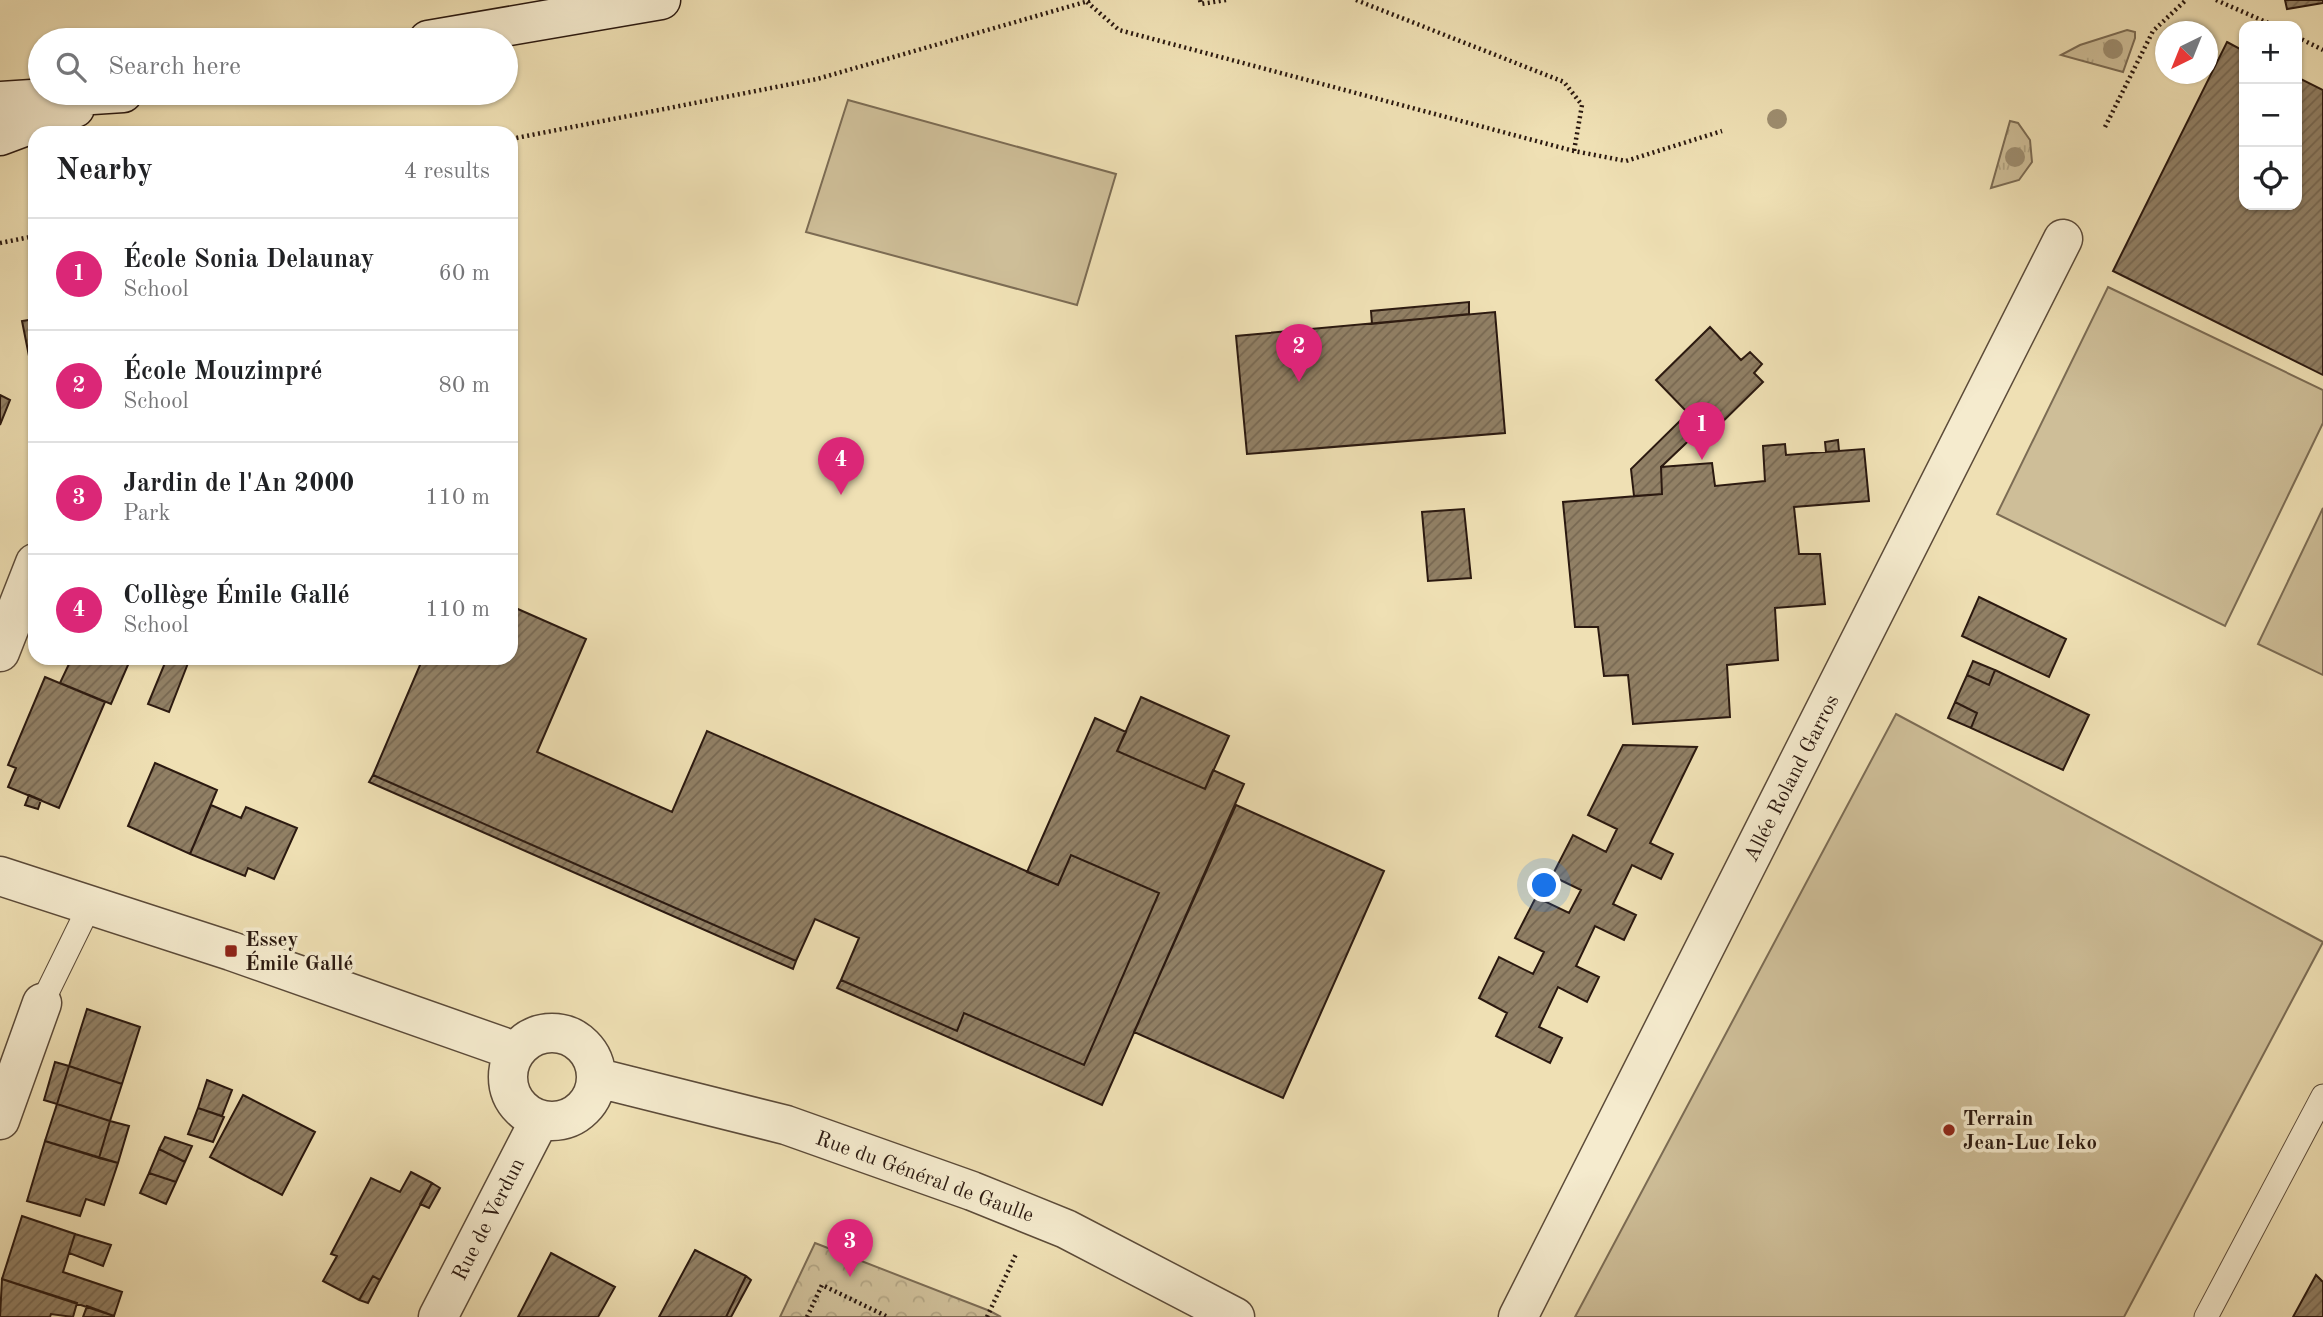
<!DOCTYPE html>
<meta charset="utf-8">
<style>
:root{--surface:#fff;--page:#f2f2f2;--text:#202124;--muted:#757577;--line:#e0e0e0;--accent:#db2777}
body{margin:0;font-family:"Old Standard TT",serif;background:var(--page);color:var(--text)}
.controls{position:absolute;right:21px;top:21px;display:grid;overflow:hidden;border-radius:14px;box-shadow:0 2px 5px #0004}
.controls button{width:63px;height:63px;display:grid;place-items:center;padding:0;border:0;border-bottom:2px solid var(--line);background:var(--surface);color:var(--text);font:35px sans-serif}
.compass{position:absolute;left:2155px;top:21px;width:63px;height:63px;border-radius:50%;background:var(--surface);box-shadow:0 2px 5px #0004;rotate:223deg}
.you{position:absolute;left:1545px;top:886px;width:24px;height:24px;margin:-18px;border:5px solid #fff;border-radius:50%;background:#1a73e8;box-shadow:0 0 0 10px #1a73e833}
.badge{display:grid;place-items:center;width:46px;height:46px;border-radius:50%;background:var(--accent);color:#fff;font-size:23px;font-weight:700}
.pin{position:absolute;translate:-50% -58px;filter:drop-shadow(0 2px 4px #0008)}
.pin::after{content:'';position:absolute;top:37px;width:24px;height:21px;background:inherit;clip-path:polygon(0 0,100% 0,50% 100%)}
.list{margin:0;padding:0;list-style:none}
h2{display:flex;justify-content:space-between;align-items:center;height:91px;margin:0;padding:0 28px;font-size:30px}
h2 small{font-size:23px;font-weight:400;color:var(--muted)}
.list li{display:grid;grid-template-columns:46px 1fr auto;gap:21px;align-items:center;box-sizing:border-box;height:112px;padding:0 28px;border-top:2px solid var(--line)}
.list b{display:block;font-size:26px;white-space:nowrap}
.list p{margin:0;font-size:23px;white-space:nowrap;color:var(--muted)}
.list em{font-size:23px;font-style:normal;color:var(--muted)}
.icon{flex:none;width:38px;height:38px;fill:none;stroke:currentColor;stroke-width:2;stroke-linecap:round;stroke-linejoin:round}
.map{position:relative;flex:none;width:2323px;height:1317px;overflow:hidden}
.search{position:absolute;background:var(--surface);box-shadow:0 2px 5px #0004;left:28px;top:28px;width:490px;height:77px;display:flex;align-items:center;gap:18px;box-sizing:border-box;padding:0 24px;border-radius:38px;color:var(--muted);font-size:26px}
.panel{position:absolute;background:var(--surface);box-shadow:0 2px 5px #0004;left:28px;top:126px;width:490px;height:539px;border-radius:21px}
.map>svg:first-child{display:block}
</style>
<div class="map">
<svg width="2323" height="1317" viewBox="0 0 2323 1317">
<defs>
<pattern id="grass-tufts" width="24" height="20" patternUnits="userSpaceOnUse" patternTransform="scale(1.75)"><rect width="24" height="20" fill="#cebe98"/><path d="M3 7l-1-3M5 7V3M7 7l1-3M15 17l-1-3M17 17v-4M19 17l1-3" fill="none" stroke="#b1a382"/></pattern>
<pattern id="park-crowns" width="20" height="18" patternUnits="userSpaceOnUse" patternTransform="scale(1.75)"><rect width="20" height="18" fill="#cebe98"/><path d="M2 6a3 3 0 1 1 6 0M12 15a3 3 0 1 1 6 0" fill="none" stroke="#b1a382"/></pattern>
<pattern id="building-hatch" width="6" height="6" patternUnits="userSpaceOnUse" patternTransform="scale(1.75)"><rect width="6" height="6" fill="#918065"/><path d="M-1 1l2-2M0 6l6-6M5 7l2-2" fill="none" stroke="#776852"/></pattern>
</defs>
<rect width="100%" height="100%" fill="#efe0b4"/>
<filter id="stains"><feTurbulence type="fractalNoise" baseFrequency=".00286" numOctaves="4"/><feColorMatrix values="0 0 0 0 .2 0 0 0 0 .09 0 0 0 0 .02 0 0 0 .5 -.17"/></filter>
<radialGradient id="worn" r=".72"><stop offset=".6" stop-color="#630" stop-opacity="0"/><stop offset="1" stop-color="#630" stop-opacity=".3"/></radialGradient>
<path fill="url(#grass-tufts)" stroke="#7c6c54" stroke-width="2" d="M 2127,30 L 2135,32 L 2135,38 L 2123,72 L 2061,55 L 2080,45 Z
M 2010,121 L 2018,123 L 2030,140 L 2032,162 L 2019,180 L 1991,188 Z"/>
<path fill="url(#park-crowns)" stroke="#7c6c54" stroke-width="2" d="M 815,1243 L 990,1311 L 1001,1317 L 780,1317 Z"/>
<path fill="#cebe98" stroke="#7c6c54" stroke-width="2" d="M 848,100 L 1116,174 L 1077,305 L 806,232 Z
M 2108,287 L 2323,390 L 2323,423 L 2225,626 L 1997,514 Z
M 2323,508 L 2323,675 L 2258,644 Z
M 1896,714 L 2323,942 L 2124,1317 L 1575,1317 Z"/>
<path fill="url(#building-hatch)" stroke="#2b1910" stroke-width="2" d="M 2285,0 L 2323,0 L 2323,3 L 2287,9 Z
M 2227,42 L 2244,51 L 2244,205 L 2297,205 L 2297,77 L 2323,90 L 2323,375 L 2113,271 Z
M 1469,302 L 1469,314 L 1372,324 L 1371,311 Z
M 1495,312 L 1505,433 L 1247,454 L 1236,336 Z
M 35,319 L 35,375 L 33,376 L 22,321 Z
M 1710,327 L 1741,360 L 1750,352 L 1762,364 L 1754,373 L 1763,382 L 1709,435 L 1702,428 L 1661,467 L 1662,494 L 1634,496 L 1631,469 L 1688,413 L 1656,380 Z
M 0,395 L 10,400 L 0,425 Z
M 1838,440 L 1839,451 L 1826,452 L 1825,442 Z
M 1785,444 L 1786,455 L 1864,449 L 1869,501 L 1794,507 L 1799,554 L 1820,554 L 1825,604 L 1775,608 L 1778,660 L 1727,665 L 1730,717 L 1633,724 L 1628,675 L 1604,676 L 1598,627 L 1575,627 L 1563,502 L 1662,494 L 1661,467 L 1712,463 L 1715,486 L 1765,481 L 1763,446 Z
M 1464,509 L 1471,578 L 1428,581 L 1422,512 Z
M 1979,597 L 2066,639 L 2049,677 L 1962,636 Z
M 511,606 L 586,639 L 537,752 L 672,812 L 707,731 L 1058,885 L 1071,855 L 1159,893 L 1084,1065 L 964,1013 L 957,1031 L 841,980 L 859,938 L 815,919 L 796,961 L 373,775 L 423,658 L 511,658 Z
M 64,658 L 131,658 L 111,704 L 60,683 L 69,664 L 63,661 Z
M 167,658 L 190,658 L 169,712 L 148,704 Z
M 1973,661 L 1995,670 L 1989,685 L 1967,675 Z
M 1995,670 L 2089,715 L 2063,770 L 1971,728 L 1977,713 L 1955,702 L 1967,675 L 1989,685 Z
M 45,677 L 105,702 L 59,808 L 8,787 L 16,768 L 8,765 Z
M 1141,697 L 1229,736 L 1205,789 L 1117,751 Z
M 1955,702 L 1977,713 L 1971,728 L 1948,718 Z
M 1095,718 L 1126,732 L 1117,751 L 1205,789 L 1213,770 L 1244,784 L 1102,1105 L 837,988 L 841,980 L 957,1031 L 964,1013 L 1084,1065 L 1159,893 L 1071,855 L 1058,885 L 1027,872 Z
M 1623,745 L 1697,747 L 1650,843 L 1673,854 L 1661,879 L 1632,865 L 1613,904 L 1636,915 L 1624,940 L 1595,926 L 1576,966 L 1599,977 L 1587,1002 L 1558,987 L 1539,1027 L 1562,1038 L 1550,1063 L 1496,1036 L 1507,1013 L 1479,998 L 1499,957 L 1533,974 L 1544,952 L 1515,938 L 1536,897 L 1569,913 L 1581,890 L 1552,876 L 1573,835 L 1606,852 L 1617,829 L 1588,815 Z
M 155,763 L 217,790 L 190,854 L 128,826 Z
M 373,775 L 796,961 L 793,969 L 369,782 Z
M 29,795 L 41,800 L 38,809 L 25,805 Z
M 211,805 L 241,818 L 246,807 L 297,828 L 274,879 L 248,868 L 245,876 L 190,854 Z
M 1236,805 L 1384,871 L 1283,1098 L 1134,1032 Z
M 87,1009 L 140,1027 L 122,1084 L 69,1066 Z
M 55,1062 L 69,1066 L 57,1104 L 44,1100 Z
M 69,1066 L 122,1084 L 110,1121 L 57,1104 Z
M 207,1080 L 232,1090 L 222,1116 L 198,1108 Z
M 243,1095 L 315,1132 L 282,1195 L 210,1157 Z
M 57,1104 L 110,1121 L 99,1158 L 45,1141 Z
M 198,1108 L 224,1117 L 213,1142 L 188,1134 Z
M 110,1121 L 129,1126 L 118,1163 L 99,1158 Z
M 165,1137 L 192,1146 L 185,1162 L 159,1149 Z
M 45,1141 L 118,1163 L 104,1205 L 86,1199 L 80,1216 L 27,1201 Z
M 159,1149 L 185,1162 L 176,1182 L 149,1173 Z
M 411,1172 L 432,1183 L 380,1280 L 373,1276 L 359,1300 L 323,1281 L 337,1256 L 331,1254 L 371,1178 L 400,1192 Z
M 149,1173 L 176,1182 L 166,1204 L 140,1193 Z
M 432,1183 L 440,1188 L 429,1208 L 420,1204 Z
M 22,1216 L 75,1234 L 63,1272 L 122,1292 L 114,1316 L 2,1279 Z
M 75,1234 L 111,1245 L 103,1266 L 69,1253 Z
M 695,1250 L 746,1276 L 726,1317 L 659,1317 Z
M 551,1253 L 615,1287 L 598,1317 L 518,1317 Z
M 2316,1275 L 2323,1282 L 2323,1317 L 2293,1317 Z
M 373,1276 L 380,1280 L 368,1303 L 359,1300 Z
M 746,1276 L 751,1280 L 731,1317 L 726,1317 Z
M 2,1279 L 77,1303 L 73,1317 L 51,1314 L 50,1317 L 0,1317 Z
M 87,1306 L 114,1316 L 114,1317 L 83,1317 Z"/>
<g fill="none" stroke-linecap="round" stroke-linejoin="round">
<g stroke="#5c4b39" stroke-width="25">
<path id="service" d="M 42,1003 L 90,905
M 2206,1317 L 2323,1096"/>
</g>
<g stroke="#5c4b39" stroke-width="41">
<path id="minor" d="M 0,652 L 35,563
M 0,876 L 231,951 L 515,1051
M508 1077a44 44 0 1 1 88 0a44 44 0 1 1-88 0Z
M 598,1078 L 786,1125 L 972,1191 L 1066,1229 L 1235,1317
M 0,1120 L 42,1003
M 438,1317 L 539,1121
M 1518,1317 L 2063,239"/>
</g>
<g stroke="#2b1910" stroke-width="41">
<path id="secondary" d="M 428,40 L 661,0
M 0,101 L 123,93
M 0,136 L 75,108"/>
</g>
<path stroke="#2b1910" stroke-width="4.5" stroke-dasharray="2 3.5" stroke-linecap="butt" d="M 1200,0 L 1201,4 L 1226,0
M 1356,0 L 1564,82 L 1582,105 L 1574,151
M 2216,0 L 2275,26
M 1087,2 L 1119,30 L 1574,151 L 1626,161 L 1722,131
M 2297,37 L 2323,50
M 2105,127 L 2153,31 L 2186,0
M 511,139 L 817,79 L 1092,0
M 0,243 L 35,236
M 807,1317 L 822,1285 L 888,1317
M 987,1317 L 1016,1254"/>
<use href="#service" stroke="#f5ebce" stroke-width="23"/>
<use href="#minor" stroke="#f5ebce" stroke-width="38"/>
<use href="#secondary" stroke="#f5ebce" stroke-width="38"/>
</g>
<g fill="#9e8e70">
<circle cx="2113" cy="49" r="10"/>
<circle cx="1777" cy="119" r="10"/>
<circle cx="2015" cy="157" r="10"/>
</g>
<g fill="#8f2418" stroke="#f5ebce" stroke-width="2.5">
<rect x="224" y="944" width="14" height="14" rx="3.5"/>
<circle cx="1949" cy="1130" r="7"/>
</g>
<g text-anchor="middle" stroke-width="7" stroke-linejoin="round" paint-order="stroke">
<g font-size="21" fill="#2b1910" stroke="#f5ebce">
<text transform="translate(1791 778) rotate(-63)" y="7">Allée Roland Garros</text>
<text transform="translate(925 1176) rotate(20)" y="7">Rue du Général de Gaulle</text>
<text transform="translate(488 1219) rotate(-63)" y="7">Rue de Verdun</text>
</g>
<g font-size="21" font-weight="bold" fill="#2b1910" stroke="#f5ebce" text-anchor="start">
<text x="245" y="946">Essey<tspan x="245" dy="24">Émile Gallé</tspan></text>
<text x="1963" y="1125">Terrain<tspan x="1963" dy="24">Jean-Luc Ieko</tspan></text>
</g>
</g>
<rect width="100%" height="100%" filter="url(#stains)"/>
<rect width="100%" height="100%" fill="url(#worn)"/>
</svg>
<div class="controls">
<button>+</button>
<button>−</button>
<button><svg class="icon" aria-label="locate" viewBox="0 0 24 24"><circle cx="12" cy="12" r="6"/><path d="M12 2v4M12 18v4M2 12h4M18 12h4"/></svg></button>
</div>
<svg class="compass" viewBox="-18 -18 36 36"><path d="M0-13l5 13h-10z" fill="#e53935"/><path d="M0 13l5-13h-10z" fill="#757577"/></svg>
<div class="you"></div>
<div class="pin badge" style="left:1702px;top:460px">1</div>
<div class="pin badge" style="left:1299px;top:382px">2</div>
<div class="pin badge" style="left:850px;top:1277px">3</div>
<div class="pin badge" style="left:841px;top:495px">4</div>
<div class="search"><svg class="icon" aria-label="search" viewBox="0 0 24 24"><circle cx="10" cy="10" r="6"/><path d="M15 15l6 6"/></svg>Search here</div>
<section class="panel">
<h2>Nearby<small>4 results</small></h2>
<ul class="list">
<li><span class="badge">1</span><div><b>École Sonia Delaunay</b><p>School</p></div><em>60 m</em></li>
<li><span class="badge">2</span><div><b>École Mouzimpré</b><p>School</p></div><em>80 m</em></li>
<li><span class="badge">3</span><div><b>Jardin de l'An 2000</b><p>Park</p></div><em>110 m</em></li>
<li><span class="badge">4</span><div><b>Collège Émile Gallé</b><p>School</p></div><em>110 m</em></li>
</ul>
</section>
</div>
